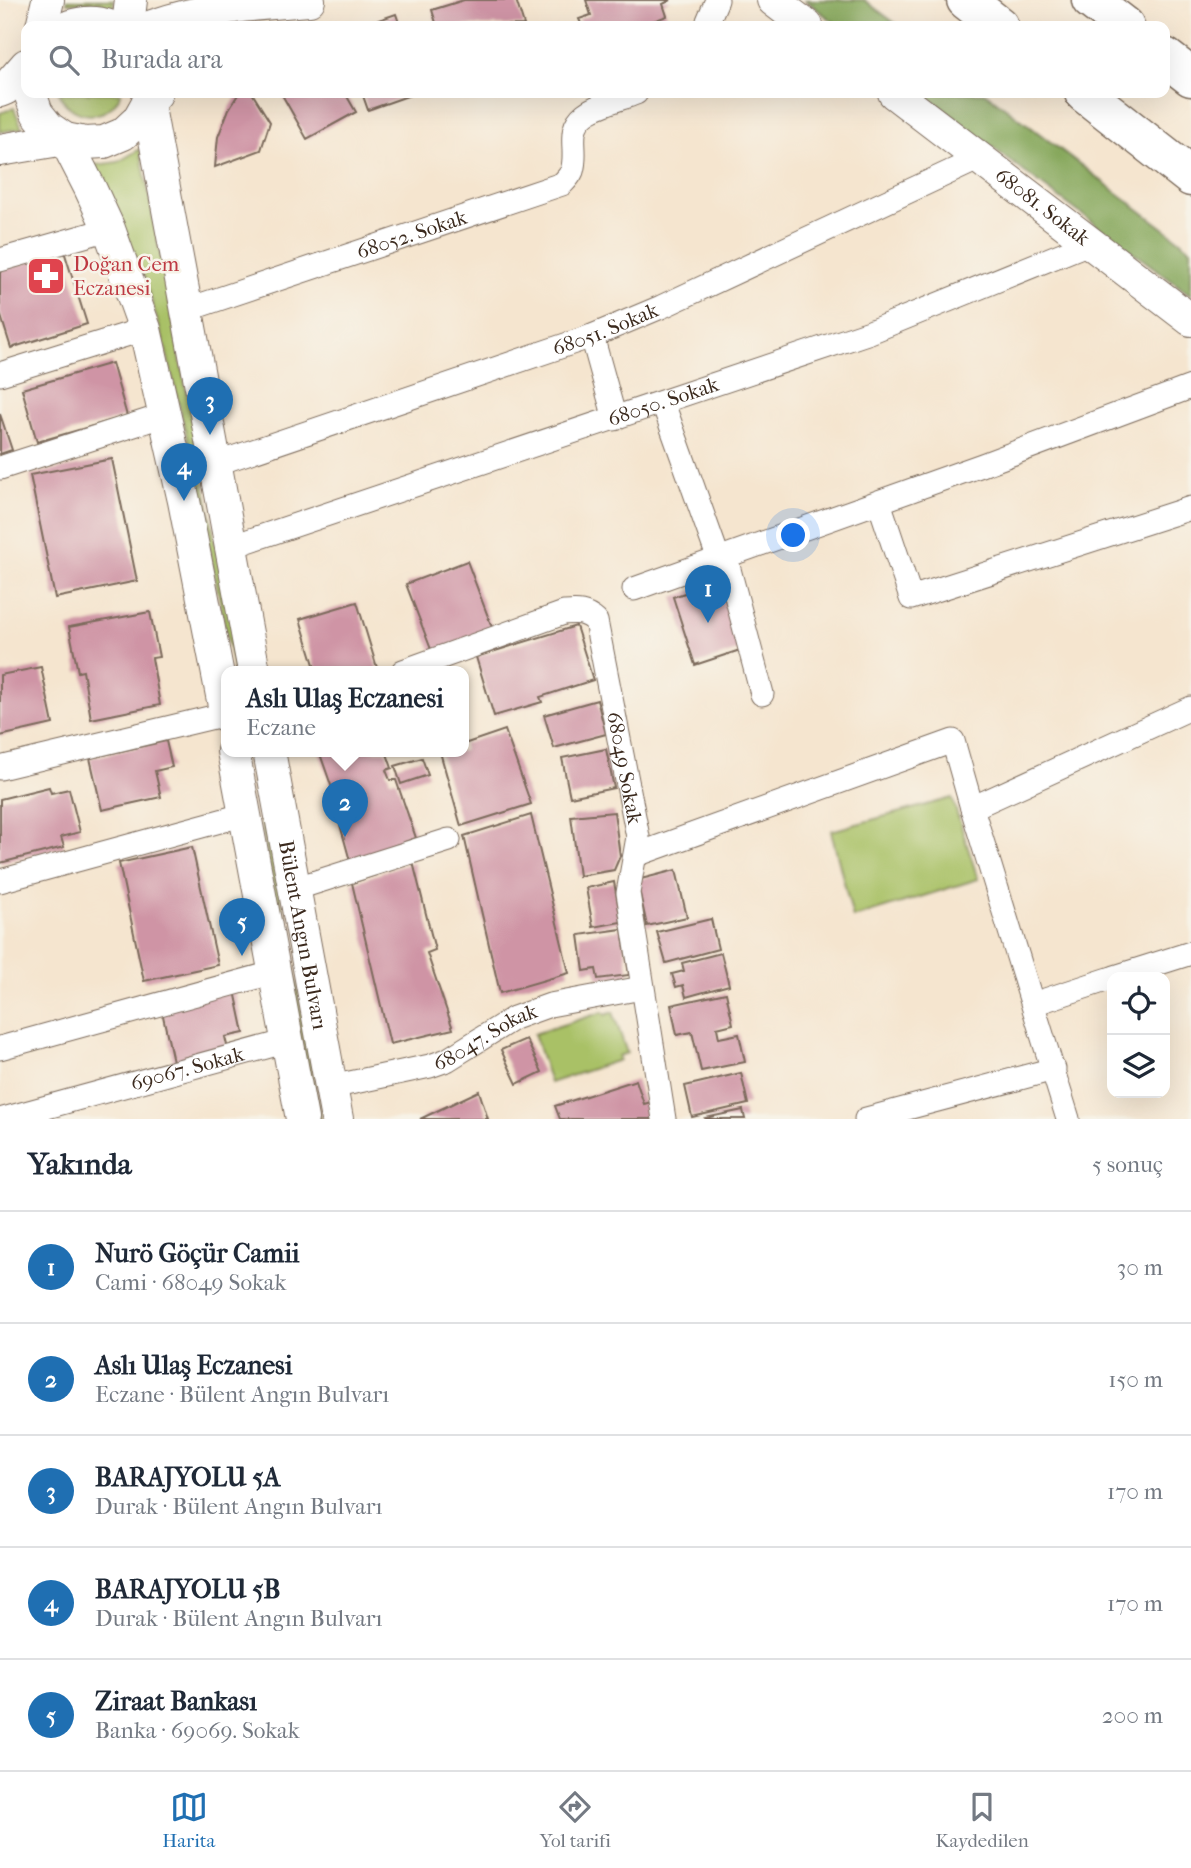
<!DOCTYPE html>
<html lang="tr">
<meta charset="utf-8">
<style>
:root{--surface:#fff;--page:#f6f6f7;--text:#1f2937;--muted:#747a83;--line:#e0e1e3;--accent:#1f6fb2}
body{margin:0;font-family:"IM FELL French Canon",serif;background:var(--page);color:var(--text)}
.controls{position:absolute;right:21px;bottom:21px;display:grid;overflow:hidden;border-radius:14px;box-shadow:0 7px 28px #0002}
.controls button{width:63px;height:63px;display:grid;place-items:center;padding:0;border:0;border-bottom:2px solid var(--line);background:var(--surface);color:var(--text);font:35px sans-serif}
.you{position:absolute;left:794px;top:536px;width:24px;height:24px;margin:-18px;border:5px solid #fff;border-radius:50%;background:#1a73e8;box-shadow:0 0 0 10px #1a73e833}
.badge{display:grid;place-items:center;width:46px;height:46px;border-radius:50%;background:var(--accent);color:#fff;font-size:23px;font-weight:700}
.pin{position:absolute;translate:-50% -58px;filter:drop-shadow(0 2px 4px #0008)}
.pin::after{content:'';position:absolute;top:37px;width:24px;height:21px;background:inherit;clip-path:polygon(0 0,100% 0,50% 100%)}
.popup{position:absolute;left:221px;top:666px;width:248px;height:91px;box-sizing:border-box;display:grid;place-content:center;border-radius:14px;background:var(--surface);filter:drop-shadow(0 2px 5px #0005);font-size:23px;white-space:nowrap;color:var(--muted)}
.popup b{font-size:26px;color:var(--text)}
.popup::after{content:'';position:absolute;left:50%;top:100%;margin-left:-14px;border:14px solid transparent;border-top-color:var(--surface)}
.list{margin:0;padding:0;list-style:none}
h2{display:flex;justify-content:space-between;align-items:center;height:91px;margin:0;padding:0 28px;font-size:30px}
h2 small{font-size:23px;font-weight:400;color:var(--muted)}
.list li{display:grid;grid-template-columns:46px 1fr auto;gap:21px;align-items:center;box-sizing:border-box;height:112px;padding:0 28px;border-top:2px solid var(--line)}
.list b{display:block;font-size:26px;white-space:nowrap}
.list p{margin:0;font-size:23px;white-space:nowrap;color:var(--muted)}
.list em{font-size:23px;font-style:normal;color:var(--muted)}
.icon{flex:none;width:38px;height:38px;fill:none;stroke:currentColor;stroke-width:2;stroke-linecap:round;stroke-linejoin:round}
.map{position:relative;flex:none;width:1191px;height:1119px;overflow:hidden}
.search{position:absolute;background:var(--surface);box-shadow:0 7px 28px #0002;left:21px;right:21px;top:21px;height:77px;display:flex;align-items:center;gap:18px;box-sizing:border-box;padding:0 24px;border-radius:14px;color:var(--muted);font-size:26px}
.sheet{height:651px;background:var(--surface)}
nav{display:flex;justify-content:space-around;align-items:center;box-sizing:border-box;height:98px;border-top:2px solid var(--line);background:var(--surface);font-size:19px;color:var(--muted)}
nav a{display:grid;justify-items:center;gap:4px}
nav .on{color:var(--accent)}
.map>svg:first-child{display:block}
</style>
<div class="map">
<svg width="1191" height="1119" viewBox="0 0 1191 1119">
<rect width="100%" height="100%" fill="#f7f3e8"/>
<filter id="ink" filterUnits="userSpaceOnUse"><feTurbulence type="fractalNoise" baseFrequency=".0143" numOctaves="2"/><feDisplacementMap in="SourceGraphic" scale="14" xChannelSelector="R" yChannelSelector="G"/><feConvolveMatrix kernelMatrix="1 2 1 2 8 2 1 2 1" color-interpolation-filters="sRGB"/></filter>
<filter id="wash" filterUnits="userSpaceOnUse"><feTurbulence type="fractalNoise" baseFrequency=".00686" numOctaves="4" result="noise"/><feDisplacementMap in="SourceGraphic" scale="28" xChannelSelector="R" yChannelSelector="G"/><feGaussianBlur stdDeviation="1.57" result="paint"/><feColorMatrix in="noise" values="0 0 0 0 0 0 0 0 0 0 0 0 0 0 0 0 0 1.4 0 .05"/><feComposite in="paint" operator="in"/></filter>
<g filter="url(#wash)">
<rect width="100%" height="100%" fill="#f5e5cf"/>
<path fill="#a9c166" stroke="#727642" stroke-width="2" d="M 67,0 L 113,0 L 114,9 L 90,3 L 67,3 Z
M 59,93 L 121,93 C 109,123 71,121 59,93 Z
M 14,108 L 22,128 L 0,132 L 0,113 Z
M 140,149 L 240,671 L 234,671 L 188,441 L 165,346 L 145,279 L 117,213 L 88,166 L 118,162 Z
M 248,751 L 254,751 L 321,1119 L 316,1119 Z
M 952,798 L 978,879 L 853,918 L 831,831 Z
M 603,1012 L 605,1015 L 613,1012 L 627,1053 L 618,1056 L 619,1060 L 550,1083 L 534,1034 Z"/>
<path fill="#86a75b" stroke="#60683c" stroke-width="2" d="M 805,0 L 864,0 L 899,26 L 839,26 Z
M 923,93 L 986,93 L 1191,249 L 1191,295 L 1027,174 Z"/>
<g id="blocks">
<path fill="#cf94a5" d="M 464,0 L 516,0 L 524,25 L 437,26 L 432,10 Z
M 586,0 L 671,0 L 663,4 L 667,16 L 640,26 L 582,26 L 579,19 L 591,15 Z
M 396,14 L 400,26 L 361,26 Z
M 239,93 L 252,93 L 270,122 L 261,150 L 215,167 L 218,137 L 229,109 Z
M 281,93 L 345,93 L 356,112 L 307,139 Z
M 362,93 L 416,93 L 368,110 Z
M 64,251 L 87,324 L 11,348 L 0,313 L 0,271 Z
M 112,363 L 127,416 L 37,442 L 22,389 Z
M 0,414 L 12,450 L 0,454 Z
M 112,459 L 137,581 L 55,598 L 30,475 Z
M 467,561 L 493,630 L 432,652 L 406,584 Z
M 720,581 L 743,649 L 695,665 L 673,597 Z
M 357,602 L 378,671 L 316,671 L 300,619 Z
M 150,612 L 159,657 L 152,658 L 160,705 L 91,719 L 83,671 L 78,672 L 69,627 Z
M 576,626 L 593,680 L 540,697 L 542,702 L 494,716 L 476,657 Z
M 41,667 L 53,724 L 0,736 L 0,675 Z
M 597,700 L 606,734 L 554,748 L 544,715 Z
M 505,730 L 531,804 L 461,826 L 440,752 L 464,751 L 464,744 Z
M 166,741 L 172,767 L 155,771 L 161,797 L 102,810 L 90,758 Z
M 606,749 L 614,788 L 570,797 L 562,758 Z
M 319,751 L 386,751 L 392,768 L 386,770 L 390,780 L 396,780 L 416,838 L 350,861 L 333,799 L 343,796 L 339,785 L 332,788 Z
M 422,758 L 428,775 L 401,784 L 395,766 Z
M 49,787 L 51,793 L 69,789 L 80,832 L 61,837 L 64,847 L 0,863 L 0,799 Z
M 614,812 L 620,856 L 614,870 L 579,876 L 571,816 Z
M 531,815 L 569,973 L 500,993 L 464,836 Z
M 192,847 L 218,965 L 144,981 L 119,863 Z
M 413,862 L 435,950 L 427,953 L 453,1029 L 390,1044 L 352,883 Z
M 676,870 L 687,917 L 647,926 L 637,880 Z
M 614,882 L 621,922 L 593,927 L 586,888 Z
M 711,919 L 718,949 L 666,963 L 657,932 Z
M 622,929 L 629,975 L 598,979 L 596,969 L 584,971 L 579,935 Z
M 721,953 L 729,985 L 686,997 L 683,985 L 676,987 L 672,974 L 684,971 L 682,963 Z
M 234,986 L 244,1033 L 225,1037 L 229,1054 L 174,1066 L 160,1002 Z
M 726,993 L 733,1024 L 717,1028 L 719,1038 L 739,1034 L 745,1062 L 701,1071 L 692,1032 L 677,1035 L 671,1005 Z
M 526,1039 L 542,1072 L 517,1084 L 501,1050 Z
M 741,1073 L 748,1104 L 692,1117 L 685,1086 Z
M 636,1080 L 644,1104 L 651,1102 L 657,1119 L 560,1119 L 555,1106 Z
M 479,1091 L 488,1119 L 420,1119 Z
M 743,1110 L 745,1119 L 706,1119 L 705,1118 Z"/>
</g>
</g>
<g filter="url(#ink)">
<use href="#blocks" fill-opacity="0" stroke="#7c6b5c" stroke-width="2"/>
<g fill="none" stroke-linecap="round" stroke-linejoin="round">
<g stroke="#7c6b5c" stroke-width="25">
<g id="street">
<path d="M 708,21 L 717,0"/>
<path d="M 0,260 L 109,229"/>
<path id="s1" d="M 186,310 L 562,184 C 566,180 570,176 572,171 C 579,150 565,130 585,114 C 598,104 621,99 636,93"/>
<path d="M 592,336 L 615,419"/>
<path d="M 0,374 L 145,329"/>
<path d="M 663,403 L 719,560"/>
<path id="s2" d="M 215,464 L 592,336 L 661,307 L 980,158"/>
<path d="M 0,468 L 165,415"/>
<path d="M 879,502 L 911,598 L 1191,508"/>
<path id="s3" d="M 230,547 L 870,332 L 1089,243"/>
<path d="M 726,558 L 762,694"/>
<path d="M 634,589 L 982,465 L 1191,387"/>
<path id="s4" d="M 403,671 L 564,613 C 577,612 585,611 596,621 L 638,837 L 628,893 L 664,1119"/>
<path d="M 0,768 L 226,714"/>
<path d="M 972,808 L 1068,1119"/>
<path d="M 636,855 L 953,741 L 972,808 L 1191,708"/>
<path d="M 0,881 L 246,814"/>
<path d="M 294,889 L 449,840"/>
<path d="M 1115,977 L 1191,953"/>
<path d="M 1033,1004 L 1112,978"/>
<path d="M 0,1048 L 276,972"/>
<path id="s5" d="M 331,1087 L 430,1066 L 447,1060 L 514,1018 L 550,1005 L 642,988"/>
<path id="s6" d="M 3,1119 L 288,1041"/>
<path d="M 866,1119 L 1054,1069"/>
</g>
</g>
<g stroke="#7c6b5c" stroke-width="34">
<g id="secondary">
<path d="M 773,0 L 807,26"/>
<path d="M 42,26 L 48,0"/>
<path d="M 70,26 C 83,22 96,21 109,26"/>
<path d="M 128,26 L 131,0"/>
<path d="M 152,26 C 204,8 255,4 309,0"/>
<path d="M 0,91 L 5,89 L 26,65"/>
<path d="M 30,93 L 37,113 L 49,128 L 65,139 L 90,188 L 109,229 L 145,329 L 184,501 L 226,716"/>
<path d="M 149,93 L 148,102 L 254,671"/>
<path id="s7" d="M 894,93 L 1191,320"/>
<path d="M 0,150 L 65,139 L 85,143 L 104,142 L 123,134 L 138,120 L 148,102 L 156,94"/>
<path d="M 233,751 L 302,1119"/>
<path id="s8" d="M 269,751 L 337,1119"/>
</g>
</g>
<g stroke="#7c6b5c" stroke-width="41">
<path id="highway" d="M 966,0 L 999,26
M 1091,0 L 1125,26
M 1165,57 L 1191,77
M 1084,93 L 1191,177"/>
</g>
<use href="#street" stroke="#fff" stroke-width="23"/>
<use href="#secondary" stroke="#fff" stroke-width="32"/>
<use href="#highway" stroke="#fff" stroke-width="38"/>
</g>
</g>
<defs>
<g id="pharmacy-square" transform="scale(2.0125)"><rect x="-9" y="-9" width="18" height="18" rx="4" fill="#e0444e" stroke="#f7f3e8"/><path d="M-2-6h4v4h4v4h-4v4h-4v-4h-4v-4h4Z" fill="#fff"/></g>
</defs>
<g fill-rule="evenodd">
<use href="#pharmacy-square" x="46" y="276"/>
</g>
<g text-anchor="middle" stroke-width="5" stroke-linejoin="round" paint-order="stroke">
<g font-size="21" fill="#3b2a1e" stroke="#f7f3e8">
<text dy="7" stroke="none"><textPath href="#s7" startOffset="187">68081. Sokak</textPath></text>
<text dy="7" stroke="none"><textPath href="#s1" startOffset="238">68052. Sokak</textPath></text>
<text dy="7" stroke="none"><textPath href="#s2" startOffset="413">68051. Sokak</textPath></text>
<text dy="7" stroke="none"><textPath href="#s3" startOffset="457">68050. Sokak</textPath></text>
<text dy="7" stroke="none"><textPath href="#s4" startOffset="355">68049 Sokak</textPath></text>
<text dy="7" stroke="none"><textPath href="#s8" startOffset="187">Bülent Angın Bulvarı</textPath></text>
<text dy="7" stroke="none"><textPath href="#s5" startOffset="164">68047. Sokak</textPath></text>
<text dy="7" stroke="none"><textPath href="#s6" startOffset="191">69067. Sokak</textPath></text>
</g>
<g font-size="21" fill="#be3a42" stroke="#f7f3e8" text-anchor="start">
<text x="73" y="271">Doğan Cem<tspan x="73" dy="24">Eczanesi</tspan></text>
</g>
</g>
</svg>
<div class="controls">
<button><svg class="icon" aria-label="locate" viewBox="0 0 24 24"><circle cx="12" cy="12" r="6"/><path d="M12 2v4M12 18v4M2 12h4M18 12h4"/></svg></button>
<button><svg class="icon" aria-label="layers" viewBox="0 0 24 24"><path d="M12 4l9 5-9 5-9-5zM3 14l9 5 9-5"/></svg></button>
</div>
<div class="you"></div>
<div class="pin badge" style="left:708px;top:623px">1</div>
<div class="pin badge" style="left:345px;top:837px">2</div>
<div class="popup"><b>Aslı Ulaş Eczanesi</b>Eczane</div>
<div class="pin badge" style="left:210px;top:435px">3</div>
<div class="pin badge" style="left:184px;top:501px">4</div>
<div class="pin badge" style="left:242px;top:956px">5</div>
<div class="search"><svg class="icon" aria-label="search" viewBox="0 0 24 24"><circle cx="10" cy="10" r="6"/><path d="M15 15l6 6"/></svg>Burada ara</div>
</div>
<section class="sheet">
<h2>Yakında<small>5 sonuç</small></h2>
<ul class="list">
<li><span class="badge">1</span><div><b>Nurö Göçür Camii</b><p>Cami · 68049 Sokak</p></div><em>30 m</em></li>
<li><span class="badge">2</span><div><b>Aslı Ulaş Eczanesi</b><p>Eczane · Bülent Angın Bulvarı</p></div><em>150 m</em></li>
<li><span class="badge">3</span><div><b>BARAJYOLU 5A</b><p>Durak · Bülent Angın Bulvarı</p></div><em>170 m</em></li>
<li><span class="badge">4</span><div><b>BARAJYOLU 5B</b><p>Durak · Bülent Angın Bulvarı</p></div><em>170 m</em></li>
<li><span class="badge">5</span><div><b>Ziraat Bankası</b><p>Banka · 69069. Sokak</p></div><em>200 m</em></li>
</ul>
</section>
<nav>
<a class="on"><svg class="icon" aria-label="map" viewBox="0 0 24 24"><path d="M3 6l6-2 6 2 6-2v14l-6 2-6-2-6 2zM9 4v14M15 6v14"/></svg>Harita</a>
<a><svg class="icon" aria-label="directions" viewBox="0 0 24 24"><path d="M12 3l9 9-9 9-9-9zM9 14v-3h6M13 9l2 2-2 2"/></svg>Yol tarifi</a>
<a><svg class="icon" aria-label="saved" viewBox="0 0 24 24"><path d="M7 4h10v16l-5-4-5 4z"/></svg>Kaydedilen</a>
</nav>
